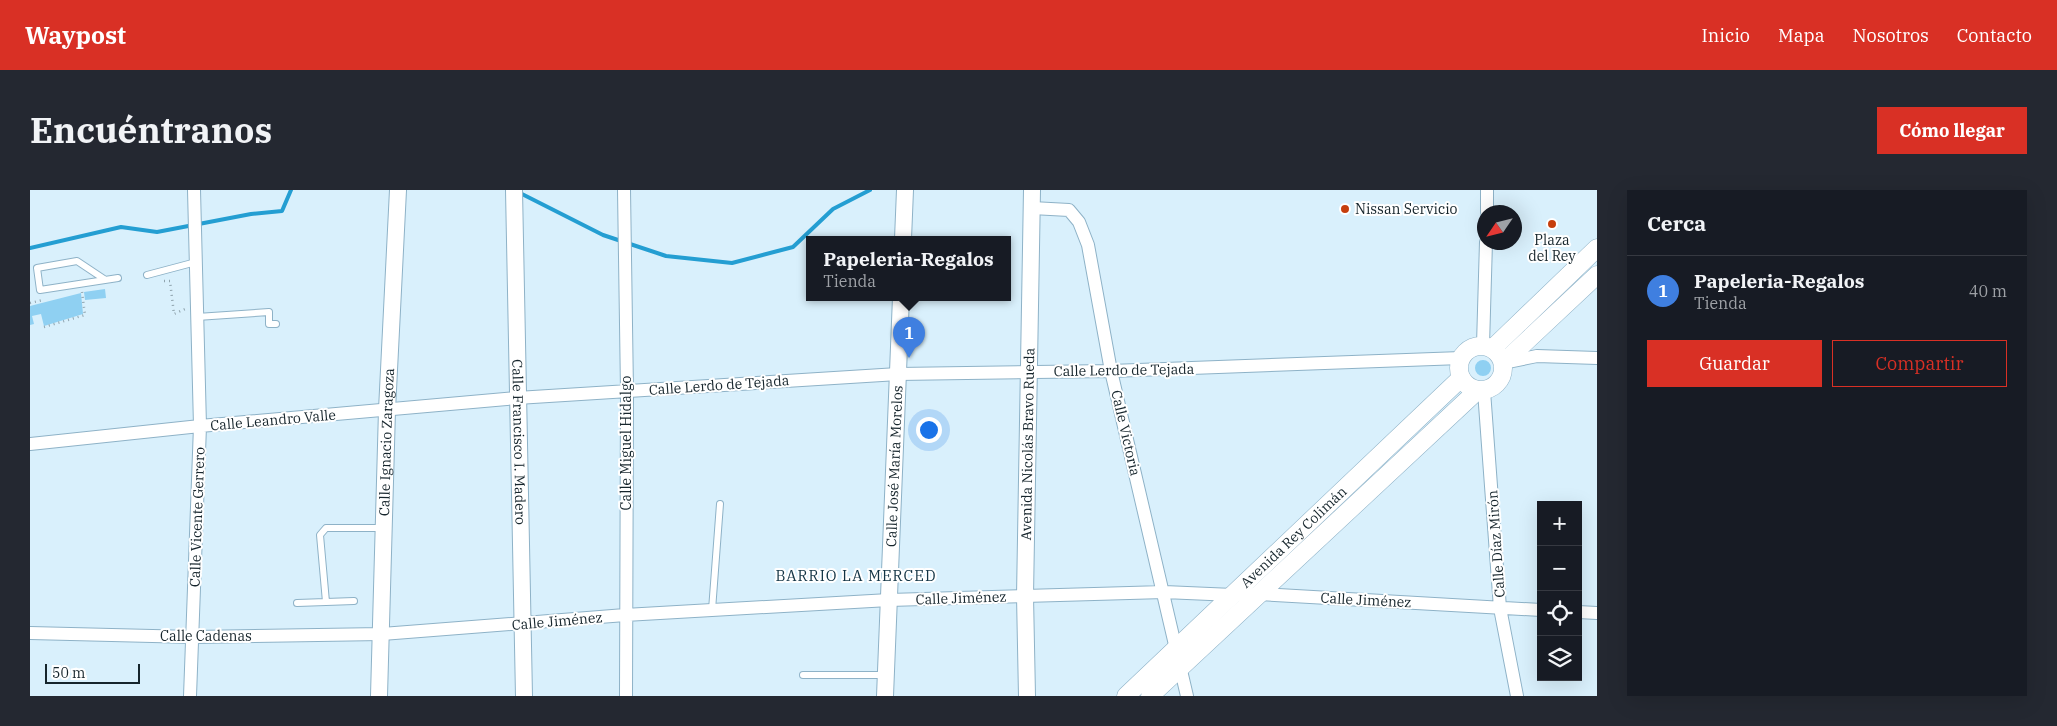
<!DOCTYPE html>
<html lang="es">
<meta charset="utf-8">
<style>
:root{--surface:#171b24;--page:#242831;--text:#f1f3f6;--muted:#9ea1a6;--line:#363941;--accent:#d93025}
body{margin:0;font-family:"IBM Plex Serif",serif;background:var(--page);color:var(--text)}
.controls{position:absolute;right:15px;bottom:15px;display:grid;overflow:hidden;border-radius:0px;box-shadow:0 5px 20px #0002}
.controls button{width:45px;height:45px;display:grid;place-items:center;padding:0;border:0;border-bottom:1px solid var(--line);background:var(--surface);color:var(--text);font:25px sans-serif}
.compass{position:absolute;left:1447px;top:15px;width:45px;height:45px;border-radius:50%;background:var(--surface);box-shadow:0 5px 20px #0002;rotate:235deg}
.scale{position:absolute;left:15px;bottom:12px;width:95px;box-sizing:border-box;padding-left:5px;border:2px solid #16252c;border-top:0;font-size:14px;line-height:18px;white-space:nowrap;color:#16252c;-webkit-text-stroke:4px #fff;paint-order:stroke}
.you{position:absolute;left:898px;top:239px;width:18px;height:18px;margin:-12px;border:4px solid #fff;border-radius:50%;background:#1a73e8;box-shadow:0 0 0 8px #1a73e833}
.badge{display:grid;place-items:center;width:32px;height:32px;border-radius:50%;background:var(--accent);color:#fff;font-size:16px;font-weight:700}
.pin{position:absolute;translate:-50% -41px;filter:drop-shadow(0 1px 2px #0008)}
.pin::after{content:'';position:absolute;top:26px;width:18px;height:15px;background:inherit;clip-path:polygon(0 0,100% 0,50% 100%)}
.popup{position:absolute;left:776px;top:46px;width:205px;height:65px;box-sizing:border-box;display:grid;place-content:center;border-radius:0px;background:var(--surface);filter:drop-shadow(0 1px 4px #0005);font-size:16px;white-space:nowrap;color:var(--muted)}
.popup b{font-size:19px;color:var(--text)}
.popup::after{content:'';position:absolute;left:50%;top:100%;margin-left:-10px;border:10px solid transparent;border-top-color:var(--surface)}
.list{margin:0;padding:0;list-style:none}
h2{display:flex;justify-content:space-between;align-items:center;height:65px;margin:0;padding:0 20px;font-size:21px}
h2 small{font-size:16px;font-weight:400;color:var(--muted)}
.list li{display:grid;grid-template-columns:32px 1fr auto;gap:15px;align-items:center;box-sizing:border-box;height:70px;padding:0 20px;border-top:1px solid var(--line)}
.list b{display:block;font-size:19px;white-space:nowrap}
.list p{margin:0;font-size:16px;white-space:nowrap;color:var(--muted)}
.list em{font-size:16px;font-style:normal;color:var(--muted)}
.actions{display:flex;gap:10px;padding:15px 20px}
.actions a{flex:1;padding:11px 0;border:1px solid var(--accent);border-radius:0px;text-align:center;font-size:18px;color:var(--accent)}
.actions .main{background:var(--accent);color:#fff}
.icon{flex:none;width:28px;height:28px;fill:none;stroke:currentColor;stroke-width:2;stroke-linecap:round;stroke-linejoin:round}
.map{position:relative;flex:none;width:1567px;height:506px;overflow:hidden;border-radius:0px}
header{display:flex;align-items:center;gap:30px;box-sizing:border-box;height:70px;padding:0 25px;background:var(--accent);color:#fff}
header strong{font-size:24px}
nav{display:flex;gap:28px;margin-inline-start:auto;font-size:18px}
.intro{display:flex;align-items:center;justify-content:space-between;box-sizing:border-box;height:120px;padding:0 30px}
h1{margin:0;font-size:35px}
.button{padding:12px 22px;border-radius:0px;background:var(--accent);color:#fff;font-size:18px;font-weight:700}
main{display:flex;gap:30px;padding:0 30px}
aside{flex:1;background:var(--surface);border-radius:0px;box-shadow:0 5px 20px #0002}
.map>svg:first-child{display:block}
</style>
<header>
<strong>Waypost</strong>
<nav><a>Inicio</a><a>Mapa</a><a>Nosotros</a><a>Contacto</a></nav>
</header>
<div class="intro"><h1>Encuéntranos</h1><a class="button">Cómo llegar</a></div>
<main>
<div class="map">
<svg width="1567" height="506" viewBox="0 0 1567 506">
<rect width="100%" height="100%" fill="#d9f0fc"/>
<path fill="#8fd0f2" d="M 75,99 L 76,108 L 55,110 L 54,102 Z
M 51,103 L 53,124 L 14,136 L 11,124 L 2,126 L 4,134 L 0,135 L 0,116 Z
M1445 178a8 8 0 1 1 16 0a8 8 0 1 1-16 0Z"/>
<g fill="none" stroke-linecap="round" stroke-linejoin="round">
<path stroke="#249ed2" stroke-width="4" d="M 488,2 L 573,45 L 636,66 L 702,73 L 763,57 L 803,19 L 840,0
M 0,58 L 91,37 L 127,42 L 221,24 L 252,21 L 261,0"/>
<g stroke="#8eb2c7" stroke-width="8">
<path id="service" d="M 117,85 L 166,72
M 74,89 L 47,71 L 7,78 L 10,100 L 88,88
M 167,127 L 239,122 L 239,134 L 246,134
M 324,411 L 296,412 L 290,345 L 296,338 L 353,338
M 267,413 L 296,412
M 682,420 L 690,314
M 773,485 L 855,485"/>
</g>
<g stroke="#8eb2c7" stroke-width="14">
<path id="minor" d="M 594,0 L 597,201 L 596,506
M 1002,18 L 1039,20 L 1049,32 L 1058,55 L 1081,181 L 1157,506
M 1457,22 L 1457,0
M 1453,155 L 1456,52
M 1473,173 L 1507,166 L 1567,168
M 1454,201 L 1470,418 L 1487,506
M 0,254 L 170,236 L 487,208 L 868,184 L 1081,181 L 1431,168
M 1548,422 L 1567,423
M 0,443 L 163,447 L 352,444 L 595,425 L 859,410 L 1134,402 L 1203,405 L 1229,404 L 1511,420
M 160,506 L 170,236 L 164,0"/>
</g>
<g stroke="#8eb2c7" stroke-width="18">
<g id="tertiary">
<path id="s1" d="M 484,0 L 494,506"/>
<path d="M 873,49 L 875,0"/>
<path id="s2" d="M 349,506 L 357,220 L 368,0"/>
<path id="s3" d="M 855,506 L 871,107"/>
<path id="s4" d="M 997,506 L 995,406 L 1002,0"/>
</g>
</g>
<g stroke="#8eb2c7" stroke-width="19">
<g id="secondary">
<circle cx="1451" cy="178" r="22"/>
<path d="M 1463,158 L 1567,58"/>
<path d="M 1473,173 L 1567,85"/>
<path id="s5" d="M 1096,506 L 1431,188"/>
<path d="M 1120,506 L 1448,200"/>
</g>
</g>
<path stroke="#90a4ae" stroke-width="2.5" stroke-dasharray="1 4" stroke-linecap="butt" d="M 134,91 L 140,91 L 144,124 L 155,119
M 0,113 L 13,110
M 14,137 L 55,125 L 52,102"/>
<use href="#service" stroke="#fff" stroke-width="6"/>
<use href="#minor" stroke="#fff" stroke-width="12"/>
<use href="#tertiary" stroke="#fff" stroke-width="16"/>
<use href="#secondary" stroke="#fff" stroke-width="18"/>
</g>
<g fill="#c63e0d" stroke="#fff" stroke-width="2">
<circle cx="1315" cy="19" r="5"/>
<circle cx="1522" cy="34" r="5"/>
</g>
<g text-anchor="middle" stroke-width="4" stroke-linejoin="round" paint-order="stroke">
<g font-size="14" fill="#16252c" stroke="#fff" text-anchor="start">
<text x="1325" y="24">Nissan Servicio</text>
<text x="1522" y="55" text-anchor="middle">Plaza<tspan x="1522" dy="16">del Rey</tspan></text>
</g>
<g font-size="14" fill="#16252c" stroke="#fff">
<text transform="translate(1094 180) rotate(-1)" y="5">Calle Lerdo de Tejada</text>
<text transform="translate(689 195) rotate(-4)" y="5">Calle Lerdo de Tejada</text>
<text transform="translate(243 230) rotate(-5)" y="5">Calle Leandro Valle</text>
<text transform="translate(1096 243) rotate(77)" y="5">Calle Victoria</text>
<text dy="5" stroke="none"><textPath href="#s2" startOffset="254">Calle Ignacio Zaragoza</textPath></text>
<text dy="5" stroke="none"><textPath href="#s1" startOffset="252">Calle Francisco I. Madero</textPath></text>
<text transform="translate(596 253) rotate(-90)" y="5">Calle Miguel Hidalgo</text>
<text dy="5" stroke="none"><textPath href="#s4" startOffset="252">Avenida Nicolás Bravo Rueda</textPath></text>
<text dy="5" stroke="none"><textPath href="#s3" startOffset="230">Calle José María Morelos</textPath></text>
<text transform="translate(167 327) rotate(-88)" y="5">Calle Vicente Gerrero</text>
<text dy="5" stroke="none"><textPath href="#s5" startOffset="231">Avenida Rey Colimán</textPath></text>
<text transform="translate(1466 354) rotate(-94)" y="5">Calle Díaz Mirón</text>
<text transform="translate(931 408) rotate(-2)" y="5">Calle Jiménez</text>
<text transform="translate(1336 410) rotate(3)" y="5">Calle Jiménez</text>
<text transform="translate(527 431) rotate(-5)" y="5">Calle Jiménez</text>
<text x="176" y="451">Calle Cadenas</text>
</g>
<g font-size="15" letter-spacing="1" fill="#134" stroke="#fff">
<text x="826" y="391">BARRIO LA MERCED</text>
</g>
</g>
</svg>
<div class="controls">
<button>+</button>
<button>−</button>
<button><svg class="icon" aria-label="locate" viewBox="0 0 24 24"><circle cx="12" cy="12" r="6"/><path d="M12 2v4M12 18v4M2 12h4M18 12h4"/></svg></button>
<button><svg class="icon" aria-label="layers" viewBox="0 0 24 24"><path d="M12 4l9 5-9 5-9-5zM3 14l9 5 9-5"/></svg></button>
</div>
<svg class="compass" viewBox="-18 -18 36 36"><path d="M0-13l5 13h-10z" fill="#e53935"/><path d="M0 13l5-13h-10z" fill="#9ea1a6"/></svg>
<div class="scale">50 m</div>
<div class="you"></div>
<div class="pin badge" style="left:879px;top:168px;background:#3f7fe0">1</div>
<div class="popup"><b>Papeleria-Regalos</b>Tienda</div>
</div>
<aside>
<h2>Cerca<small></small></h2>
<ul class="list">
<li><span class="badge" style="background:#3f7fe0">1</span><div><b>Papeleria-Regalos</b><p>Tienda</p></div><em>40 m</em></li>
</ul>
<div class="actions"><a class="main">Guardar</a><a>Compartir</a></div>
</aside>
</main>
